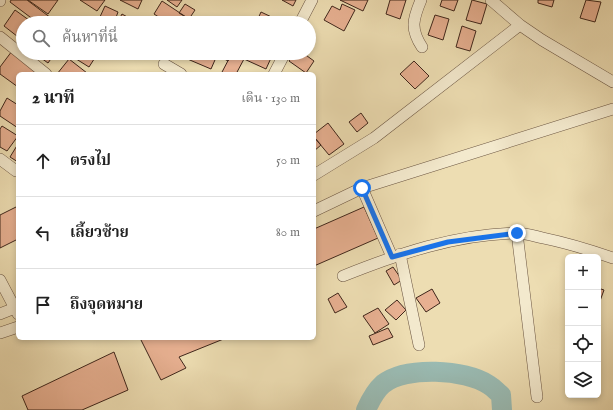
<!DOCTYPE html>
<html lang="th">
<meta charset="utf-8">
<style>
:root{--surface:#fff;--page:#f6f6f6;--text:#222;--muted:#767676;--line:#e0e0e0}
body{margin:0;font-family:"IM FELL English","Noto Serif Thai",serif;background:var(--page);color:var(--text)}
.controls{position:absolute;right:12px;bottom:12px;display:grid;overflow:hidden;border-radius:6px;box-shadow:0 2px 6px #0003}
.controls button{width:36px;height:36px;display:grid;place-items:center;padding:0;border:0;border-bottom:1px solid var(--line);background:var(--surface);color:var(--text);font:20px sans-serif}
.stop{position:absolute;width:12px;height:12px;margin:-9px;border:3px solid #1a73e8;border-radius:50%;background:#fff}
.stop.end{background:#1a73e8;border-color:#fff;box-shadow:0 1px 4px #0008}
.list{margin:0;padding:0;list-style:none}
h2{display:flex;justify-content:space-between;align-items:center;height:52px;margin:0;padding:0 16px;font-size:17px}
h2 small{font-size:13px;font-weight:400;color:var(--muted)}
.list li{display:grid;grid-template-columns:26px 1fr auto;gap:12px;align-items:center;box-sizing:border-box;height:72px;padding:0 16px;border-top:1px solid var(--line)}
.list b{display:block;font-size:15px;white-space:nowrap}
.list em{font-size:13px;font-style:normal;color:var(--muted)}
.icon{flex:none;width:22px;height:22px;fill:none;stroke:currentColor;stroke-width:2;stroke-linecap:round;stroke-linejoin:round}
.map{position:relative;flex:none;width:613px;height:410px;overflow:hidden}
.search{position:absolute;background:var(--surface);box-shadow:0 2px 6px #0003;left:16px;top:16px;width:300px;height:44px;display:flex;align-items:center;gap:10px;box-sizing:border-box;padding:0 14px;border-radius:22px;color:var(--muted);font-size:15px}
.panel{position:absolute;background:var(--surface);box-shadow:0 2px 6px #0003;left:16px;top:72px;width:300px;height:268px;border-radius:6px}
.map>svg:first-child{display:block}
</style>
<div class="map">
<svg width="613" height="410" viewBox="0 0 613 410">
<rect width="100%" height="100%" fill="#edddb2"/>
<filter id="stains"><feTurbulence type="fractalNoise" baseFrequency=".005" numOctaves="4"/><feColorMatrix values="0 0 0 0 .2 0 0 0 0 .09 0 0 0 0 .02 0 0 0 .5 -.17"/></filter>
<radialGradient id="worn" r=".72"><stop offset=".6" stop-color="#630" stop-opacity="0"/><stop offset="1" stop-color="#630" stop-opacity=".3"/></radialGradient>
<g fill="none" stroke-linecap="round" stroke-linejoin="round">
<path stroke="#9abbb3" stroke-width="20" d="M 366,410 C 370,401 375,391 383,384 C 406,366 465,369 489,385 C 494,388 497,392 501,395 L 502,410"/>
</g>
<path fill="#e7b091" stroke="#3f261b" d="M 11,0 L 27,0 L 51,18 L 47,23 L 38,23 L 10,2 Z
M 28,0 L 58,0 L 48,14 Z
M 80,0 L 105,0 L 97,11 Z
M 120,0 L 142,0 L 138,9 Z
M 167,0 L 182,0 L 177,7 Z
M 282,0 L 296,0 L 293,6 Z
M 340,0 L 368,0 L 363,11 Z
M 390,0 L 406,0 L 400,19 L 386,14 Z
M 442,0 L 458,0 L 454,11 L 440,6 Z
M 472,0 L 487,4 L 481,24 L 466,20 Z
M 538,0 L 554,0 L 552,7 L 538,3 Z
M 586,0 L 601,2 L 595,22 L 580,18 Z
M 162,1 L 189,19 L 187,23 L 168,23 L 154,14 Z
M 185,4 L 195,10 L 189,19 L 179,13 Z
M 342,4 L 355,10 L 344,31 L 324,20 L 332,6 L 340,10 Z
M 105,6 L 118,12 L 114,23 L 108,23 L 99,19 Z
M 15,10 L 33,23 L 23,23 L 22,40 L 4,26 Z
M 261,12 L 280,21 L 279,23 L 256,23 Z
M 122,14 L 138,23 L 117,23 Z
M 435,15 L 449,19 L 443,40 L 428,35 Z
M 144,17 L 155,23 L 141,23 Z
M 462,26 L 476,31 L 470,51 L 456,47 Z
M 12,51 L 38,70 L 35,74 L 18,74 L 18,87 L 0,74 L 0,67 Z
M 34,53 L 55,53 L 48,63 Z
M 75,53 L 98,53 L 89,67 L 73,57 Z
M 179,53 L 218,53 L 211,69 L 178,55 Z
M 218,53 L 232,53 L 228,61 L 217,55 Z
M 232,53 L 244,59 L 236,74 L 221,74 Z
M 246,53 L 259,53 L 271,58 L 266,69 L 244,59 Z
M 294,53 L 303,53 L 314,61 L 306,73 L 289,61 Z
M 69,59 L 87,73 L 86,74 L 57,74 Z
M 414,61 L 429,76 L 415,89 L 400,74 Z
M 7,98 L 18,105 L 18,128 L 0,116 L 0,111 Z
M 361,113 L 368,123 L 357,132 L 349,122 Z
M 328,123 L 344,144 L 329,155 L 314,137 L 314,134 Z
M 2,126 L 18,136 L 7,151 L 0,147 L 0,129 Z
M 314,137 L 321,145 L 314,151 Z
M 18,144 L 18,162 L 10,157 Z
M 18,206 L 18,239 L 0,248 L 0,215 Z
M 364,207 L 378,238 L 314,266 L 314,229 Z
M 393,267 L 402,280 L 394,285 L 386,271 Z
M 598,288 L 604,290 L 600,301 L 598,300 Z
M 432,289 L 440,303 L 426,312 L 416,298 Z
M 338,293 L 347,307 L 335,313 L 328,299 Z
M 397,300 L 406,310 L 396,320 L 385,310 Z
M 378,308 L 389,324 L 375,333 L 363,316 Z
M 388,328 L 393,337 L 373,345 L 369,336 Z
M 140,338 L 226,338 L 179,357 L 186,368 L 161,380 Z
M 114,352 L 128,390 L 82,410 L 28,410 L 22,396 Z"/>
<g fill="none" stroke-linecap="round" stroke-linejoin="round">
<g stroke="#6a5441" stroke-width="12">
<path id="minor" d="M 421,0 C 413,19 410,29 422,47
M 491,0 L 520,25
M 0,1 L 0,0
M 300,23 L 312,0
M 0,37 L 46,74
M 164,64 L 181,74
M 274,74 L 285,53
M 0,159 L 16,171
M 314,175 L 374,138 L 520,25 L 542,40 L 613,82
M 362,188 L 392,257
M 314,211 L 362,188 L 613,109
M 517,233 L 537,397
M 400,254 L 419,345
M 343,276 C 398,254 456,234 516,233 C 525,233 534,236 543,238 C 567,243 590,250 613,258
M 0,280 L 18,314
M 0,314 L 15,308
M 0,333 L 18,327"/>
</g>
<use href="#minor" stroke="#f3e9cd" stroke-width="11"/>
</g>
<g fill="none" stroke-linecap="round" stroke-linejoin="round">
<path stroke="#1a73e8" stroke-width="5" d="M 362,188 L 392,257 L 448,242 L 517,233"/>
</g>
<rect width="100%" height="100%" filter="url(#stains)"/>
<rect width="100%" height="100%" fill="url(#worn)"/>
</svg>
<div class="controls">
<button>+</button>
<button>−</button>
<button><svg class="icon" aria-label="locate" viewBox="0 0 24 24"><circle cx="12" cy="12" r="6"/><path d="M12 2v4M12 18v4M2 12h4M18 12h4"/></svg></button>
<button><svg class="icon" aria-label="layers" viewBox="0 0 24 24"><path d="M12 4l9 5-9 5-9-5zM3 14l9 5 9-5"/></svg></button>
</div>
<div class="stop" style="left:362px;top:188px"></div>
<div class="stop end" style="left:517px;top:233px"></div>
<div class="search"><svg class="icon" aria-label="search" viewBox="0 0 24 24"><circle cx="10" cy="10" r="6"/><path d="M15 15l6 6"/></svg>ค้นหาที่นี่</div>
<section class="panel">
<h2>2 นาที<small>เดิน · 130 m</small></h2>
<ul class="list">
<li><svg class="icon" aria-label="ahead" viewBox="0 0 24 24"><path d="M12 20V5M6 11l6-6 6 6"/></svg><div><b>ตรงไป</b></div><em>50 m</em></li>
<li><svg class="icon" aria-label="left" viewBox="0 0 24 24"><path d="M17 20v-9H6M10 6l-5 5 5 5"/></svg><div><b>เลี้ยวซ้าย</b></div><em>80 m</em></li>
<li><svg class="icon" aria-label="arrive" viewBox="0 0 24 24"><path d="M6 21V4h12l-3 4 3 4H6"/></svg><div><b>ถึงจุดหมาย</b></div></li>
</ul>
</section>
</div>
